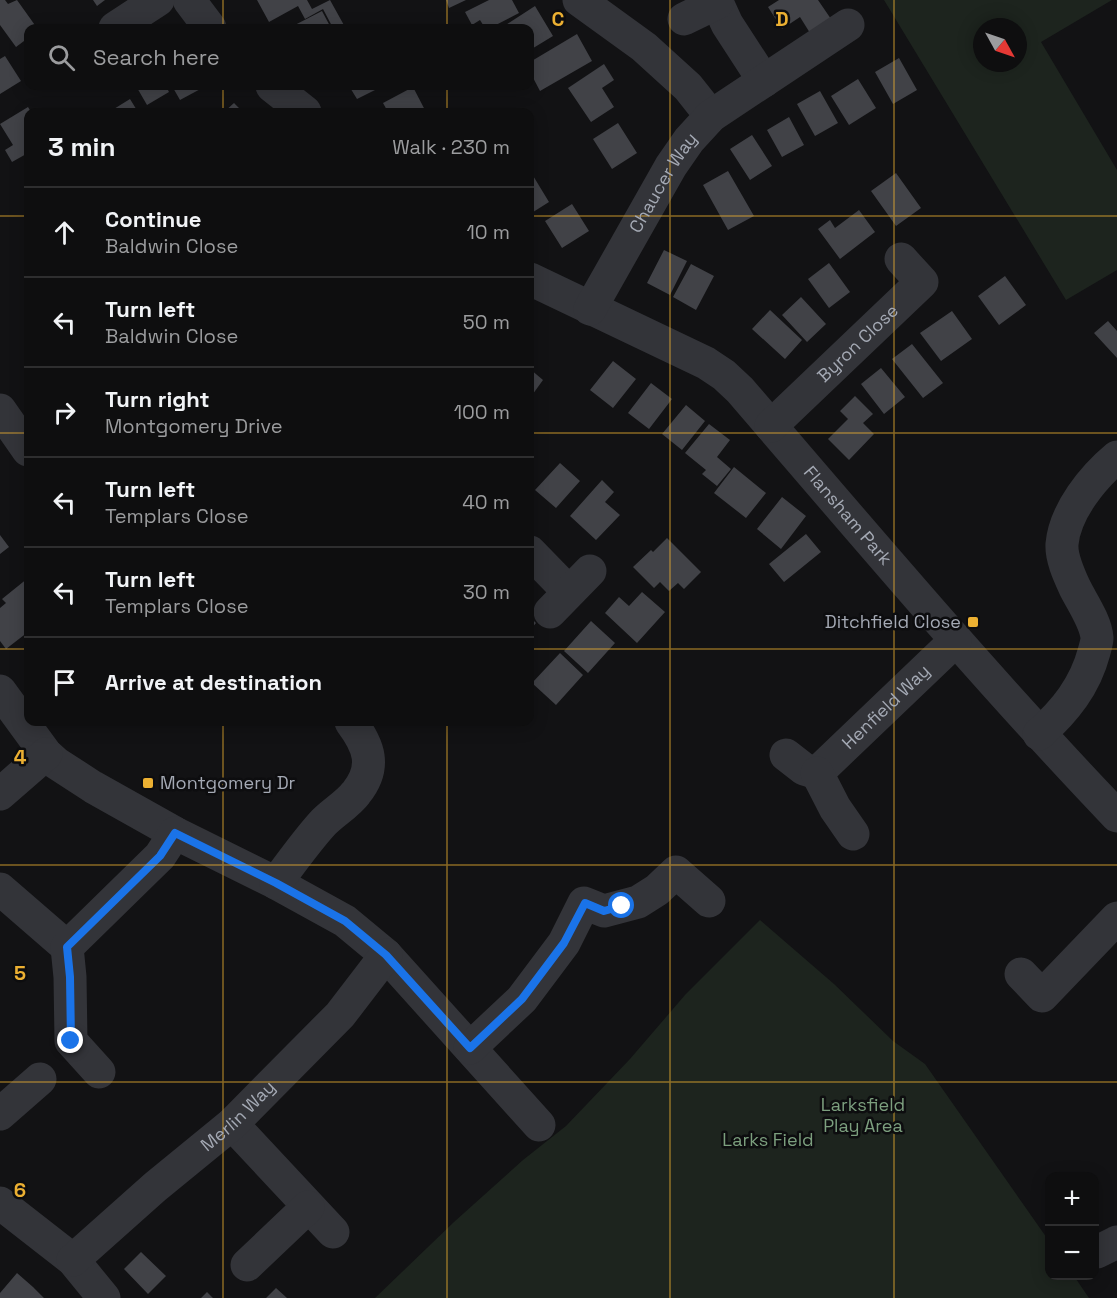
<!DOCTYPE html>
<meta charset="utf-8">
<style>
:root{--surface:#0e0e0f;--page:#171718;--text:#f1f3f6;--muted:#9b9c9e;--line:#2e2e2f}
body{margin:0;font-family:"Space Grotesk",sans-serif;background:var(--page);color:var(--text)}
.controls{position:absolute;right:18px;bottom:18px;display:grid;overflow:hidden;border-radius:12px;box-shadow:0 3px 15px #0003}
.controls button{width:54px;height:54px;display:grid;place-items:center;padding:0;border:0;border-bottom:2px solid var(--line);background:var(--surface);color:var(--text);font:30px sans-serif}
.compass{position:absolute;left:973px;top:18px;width:54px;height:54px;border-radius:50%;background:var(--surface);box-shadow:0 3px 15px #0003;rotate:130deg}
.stop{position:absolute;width:18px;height:18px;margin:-14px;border:4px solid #1a73e8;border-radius:50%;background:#fff}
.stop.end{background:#1a73e8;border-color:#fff;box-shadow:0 2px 6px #0008}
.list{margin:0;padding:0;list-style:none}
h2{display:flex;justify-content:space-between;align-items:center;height:78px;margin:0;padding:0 24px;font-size:26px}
h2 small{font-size:20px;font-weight:400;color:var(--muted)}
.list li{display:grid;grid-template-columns:39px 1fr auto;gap:18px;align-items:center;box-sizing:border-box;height:90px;padding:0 24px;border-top:2px solid var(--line)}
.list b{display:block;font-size:22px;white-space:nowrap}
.list p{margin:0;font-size:20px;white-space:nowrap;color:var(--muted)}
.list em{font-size:20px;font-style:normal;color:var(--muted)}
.icon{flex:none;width:33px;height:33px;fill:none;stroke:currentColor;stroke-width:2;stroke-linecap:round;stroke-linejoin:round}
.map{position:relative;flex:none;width:1117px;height:1298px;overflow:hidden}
.search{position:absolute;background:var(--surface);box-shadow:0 3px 15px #0003;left:24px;top:24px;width:510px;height:66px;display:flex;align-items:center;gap:15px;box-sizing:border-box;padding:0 21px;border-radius:12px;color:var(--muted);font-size:22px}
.panel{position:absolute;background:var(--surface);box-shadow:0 3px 15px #0003;left:24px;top:108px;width:510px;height:618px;border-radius:12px}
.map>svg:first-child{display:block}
</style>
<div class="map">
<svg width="1117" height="1298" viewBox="0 0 1117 1298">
<rect width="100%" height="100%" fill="#121214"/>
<path fill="#1d241e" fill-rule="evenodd" d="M 884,0 L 1112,0 L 1041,42 L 1117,170 L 1117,270 L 1066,300 ZM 982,27 L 1018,27 L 1018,63 L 982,63 Z
M 760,920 L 834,984 L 893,1041 L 925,1064 L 1049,1241 L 1050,1276 L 1074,1276 L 1089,1298 L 375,1298 L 454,1222 L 523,1160 L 566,1126 L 630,1059 L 685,995 Z"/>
<path fill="#414247" d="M 0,0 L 5,0 L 8,4 L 17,0 L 37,28 L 28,28 L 28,38 L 16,47 L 0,25 Z
M 93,0 L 105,0 L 97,6 Z
M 257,0 L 307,0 L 312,9 L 330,0 L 345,27 L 333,28 L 323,9 L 305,19 L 298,6 L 269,22 Z
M 446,0 L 466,0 L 449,8 Z
M 489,0 L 512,0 L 519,13 L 490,28 L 485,28 L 480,20 L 472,25 L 465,12 Z
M 779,0 L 818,0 L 831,19 L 810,33 L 800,17 L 782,29 L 768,7 Z
M 535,6 L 553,36 L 530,50 L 530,28 L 506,28 L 504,26 Z
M 322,11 L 331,28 L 289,28 Z
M 577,34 L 592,61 L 540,91 L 530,72 L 530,62 Z
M 5,56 L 21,81 L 0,94 L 0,59 Z
M 899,58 L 917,90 L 893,104 L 875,72 Z
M 604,64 L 614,80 L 602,88 L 614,107 L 591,122 L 568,88 Z
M 858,79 L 876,108 L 849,125 L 831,96 Z
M 136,86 L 166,86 L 169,92 L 147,105 Z
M 172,86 L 206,86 L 180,100 Z
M 349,86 L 383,86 L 357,99 Z
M 413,87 L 426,112 L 388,112 L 383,103 Z
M 820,91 L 838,123 L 815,136 L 797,104 Z
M 130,99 L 138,112 L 109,112 Z
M 234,103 L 243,112 L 224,112 Z
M 28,107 L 31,112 L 28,112 L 28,153 L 12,162 L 5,150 L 13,145 L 0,124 Z
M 789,117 L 804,145 L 782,157 L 767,130 Z
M 618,123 L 637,153 L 612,169 L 593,139 Z
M 752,135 L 772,166 L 750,180 L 730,149 Z
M 728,171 L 754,216 L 728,230 L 703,185 Z
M 896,173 L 921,208 L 896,226 L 871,191 Z
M 532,174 L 549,202 L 530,214 L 530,176 Z
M 572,204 L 589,231 L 562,248 L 545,221 Z
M 859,210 L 875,232 L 840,259 L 818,229 L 830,220 L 835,228 Z
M 664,250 L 687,261 L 670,295 L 647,283 Z
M 829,263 L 850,292 L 829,308 L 808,279 Z
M 691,264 L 714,276 L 696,310 L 673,297 Z
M 1005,276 L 1026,305 L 999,325 L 978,296 Z
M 801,297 L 826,324 L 807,342 L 782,315 Z
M 770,310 L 802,340 L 785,359 L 752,329 Z
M 952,311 L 972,339 L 941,361 L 920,333 Z
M 1108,321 L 1117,331 L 1117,358 L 1094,333 Z
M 912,344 L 943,383 L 923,398 L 892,359 Z
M 613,361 L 636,379 L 613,408 L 590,390 Z
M 881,368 L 905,397 L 884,414 L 861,384 Z
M 530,369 L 543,380 L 530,398 Z
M 651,383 L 672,399 L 649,429 L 628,413 Z
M 855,396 L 873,414 L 863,423 L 874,434 L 849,460 L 828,439 L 848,419 L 840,411 Z
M 686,405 L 705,421 L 682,450 L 662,434 Z
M 709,424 L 730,440 L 717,457 L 731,469 L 717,486 L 702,474 L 706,470 L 685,453 Z
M 560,463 L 580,481 L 556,508 L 535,490 Z
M 734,467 L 766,493 L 746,518 L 714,493 Z
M 602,480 L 614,492 L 605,502 L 620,515 L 596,540 L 570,516 Z
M 782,497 L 806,516 L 781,549 L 757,529 Z
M 806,534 L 821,552 L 784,582 L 769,564 Z
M 0,535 L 9,547 L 0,554 Z
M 667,538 L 701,572 L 684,589 L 678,583 L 669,591 L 660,582 L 654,588 L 633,567 L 651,550 L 653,552 Z
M 28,578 L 28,632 L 6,649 L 0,641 L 0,608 L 6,603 L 2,599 Z
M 642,592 L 665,612 L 637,643 L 605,613 L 619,597 L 629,606 Z
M 530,617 L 536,623 L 530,630 Z
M 591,621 L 615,643 L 588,673 L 564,651 Z
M 560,653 L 583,675 L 556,705 L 532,683 Z
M 141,1252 L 166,1276 L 148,1294 L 124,1269 Z
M 17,1273 L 33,1287 L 44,1298 L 0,1298 L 0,1293 Z
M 276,1288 L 287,1298 L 266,1298 Z
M 207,1292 L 213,1298 L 201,1298 Z"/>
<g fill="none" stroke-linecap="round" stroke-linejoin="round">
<g stroke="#333439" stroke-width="33">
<path d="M 189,0 L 210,28"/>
<path d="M 579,0 L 644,47 L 688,87 L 711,116"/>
<path d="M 716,0 L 727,24 L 764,81"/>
<path d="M 684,19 L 717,3"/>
<path d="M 115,28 L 158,0"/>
<path d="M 272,86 L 305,112"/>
<path id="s1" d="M 530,279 L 706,363 L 724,375 L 740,390 C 864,534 986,679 1117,816"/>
<path id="s2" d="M 590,309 L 671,166 L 689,140 L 711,116 L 848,25"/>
<path d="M 0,410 L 28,450"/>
<path id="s3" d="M 771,426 L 922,282 L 901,259"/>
<path d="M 530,552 L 569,592"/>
<path d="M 550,612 L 590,571"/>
<path d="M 0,691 L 46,754 L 56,763 L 93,787 L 175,833 L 276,883 L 345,921 L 386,955 L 539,1125"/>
<path d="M 1039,734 C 1065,711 1085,686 1094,652 C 1095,648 1097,642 1097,638 C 1096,622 1082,602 1075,588 C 1069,575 1061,558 1062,544 C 1065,511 1093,477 1117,457"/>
<path id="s4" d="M 786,755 L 804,769 L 817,773 L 955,641"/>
<path d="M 817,773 L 835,808 L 853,834"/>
<path d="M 0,794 L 46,754"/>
<path d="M 276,883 C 291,863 305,843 322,824 C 332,813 347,805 356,793 C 377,767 369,746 351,722"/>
<path d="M 0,889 L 67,947"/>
<path d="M 1021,974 L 1042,996 L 1117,918"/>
<path d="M 470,1048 L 522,999 L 564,943 L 584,903 L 604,911 L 638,902 L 657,890 L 676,872 L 709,901"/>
<path d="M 99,1072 L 71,1041 L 70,977 L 67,947 L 160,856 L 175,833"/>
<path d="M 0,1114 L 40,1079"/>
<path d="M 232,1124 L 333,1232"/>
<path d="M 0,1203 L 73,1260 L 104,1298"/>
<path d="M 1097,1252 L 1117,1242"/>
<path id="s5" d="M 73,1260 L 155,1187 L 232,1124 L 340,1015 L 386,955"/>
<path d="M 247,1265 L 308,1207"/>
</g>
</g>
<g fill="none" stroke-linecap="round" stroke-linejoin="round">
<path stroke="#1a73e8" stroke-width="8" d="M 71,1041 L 70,977 L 67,947 L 160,856 L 175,833 L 276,883 L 345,921 L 386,955 L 470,1048 L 522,999 L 564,943 L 585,903 L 604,911 L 622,906"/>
</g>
<path fill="none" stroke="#ecb032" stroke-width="1.5" stroke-opacity="0.55" d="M 223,0 L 223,28M 447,0 L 447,28M 670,0 L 670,1298M 894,0 L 894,1298M 223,86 L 223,112M 447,86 L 447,112M 0,216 L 28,216M 530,216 L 1117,216M 0,433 L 28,433M 530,433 L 1117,433M 0,649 L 28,649M 530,649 L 1117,649M 223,722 L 223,1298M 447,722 L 447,1298M 0,865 L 1117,865M 0,1082 L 1117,1082"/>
<g fill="#ecb032" stroke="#0d0d0f" stroke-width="2">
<rect x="967" y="616" width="12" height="12" rx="3"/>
<rect x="142" y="777" width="12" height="12" rx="3"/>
</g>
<g text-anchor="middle" stroke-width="5" stroke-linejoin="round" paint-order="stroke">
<g font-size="18" fill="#a4a9b4" stroke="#0d0d0f">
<text dy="6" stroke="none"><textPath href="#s2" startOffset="146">Chaucer Way</textPath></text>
<text dy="6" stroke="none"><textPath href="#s3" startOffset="120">Byron Close</textPath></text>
<text dy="6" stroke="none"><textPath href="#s1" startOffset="404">Flansham Park</textPath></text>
<text dy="6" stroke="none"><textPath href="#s4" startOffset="132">Henfield Way</textPath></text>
<text dy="6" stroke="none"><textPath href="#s5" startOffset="219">Merlin Way</textPath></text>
</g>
<g font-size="18" fill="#a4a9b4" stroke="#0d0d0f" text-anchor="end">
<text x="961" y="628">Ditchfield Close</text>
<text x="160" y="789" text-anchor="start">Montgomery Dr</text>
</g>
<g font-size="18" fill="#7c9f7e" stroke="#0d0d0f">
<text x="863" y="1111">Larksfield<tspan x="863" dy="21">Play Area</tspan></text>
<text x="768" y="1146">Larks Field</text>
</g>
</g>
<g font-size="20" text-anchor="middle" font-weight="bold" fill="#ecb032" stroke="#0d0d0f" stroke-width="5" stroke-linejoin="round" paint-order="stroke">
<text x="558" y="26">C</text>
<text x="782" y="26">D</text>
<text x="20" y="764">4</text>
<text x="20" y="980">5</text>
<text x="20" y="1197">6</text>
</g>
</svg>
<div class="controls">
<button>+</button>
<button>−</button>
</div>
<svg class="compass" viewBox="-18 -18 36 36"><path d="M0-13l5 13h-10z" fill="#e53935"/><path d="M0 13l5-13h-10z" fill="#9b9c9e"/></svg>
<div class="stop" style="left:622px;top:906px"></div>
<div class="stop end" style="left:71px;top:1041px"></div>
<div class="search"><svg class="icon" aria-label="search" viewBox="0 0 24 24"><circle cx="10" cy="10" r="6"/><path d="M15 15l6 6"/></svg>Search here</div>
<section class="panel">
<h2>3 min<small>Walk · 230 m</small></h2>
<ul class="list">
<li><svg class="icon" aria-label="ahead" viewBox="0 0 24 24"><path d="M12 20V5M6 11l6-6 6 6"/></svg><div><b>Continue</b><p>Baldwin Close</p></div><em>10 m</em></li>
<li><svg class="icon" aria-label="left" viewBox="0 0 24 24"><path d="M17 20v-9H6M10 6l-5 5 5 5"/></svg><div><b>Turn left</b><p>Baldwin Close</p></div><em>50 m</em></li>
<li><svg class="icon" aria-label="right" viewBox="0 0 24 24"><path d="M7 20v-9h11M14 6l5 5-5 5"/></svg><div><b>Turn right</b><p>Montgomery Drive</p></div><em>100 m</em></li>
<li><svg class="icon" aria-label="left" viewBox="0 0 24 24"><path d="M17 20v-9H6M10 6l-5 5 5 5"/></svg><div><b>Turn left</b><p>Templars Close</p></div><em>40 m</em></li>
<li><svg class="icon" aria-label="left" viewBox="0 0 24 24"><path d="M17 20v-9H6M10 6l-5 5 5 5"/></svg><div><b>Turn left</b><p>Templars Close</p></div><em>30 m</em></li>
<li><svg class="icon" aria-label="arrive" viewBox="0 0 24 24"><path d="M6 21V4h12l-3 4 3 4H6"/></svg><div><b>Arrive at destination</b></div></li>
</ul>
</section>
</div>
